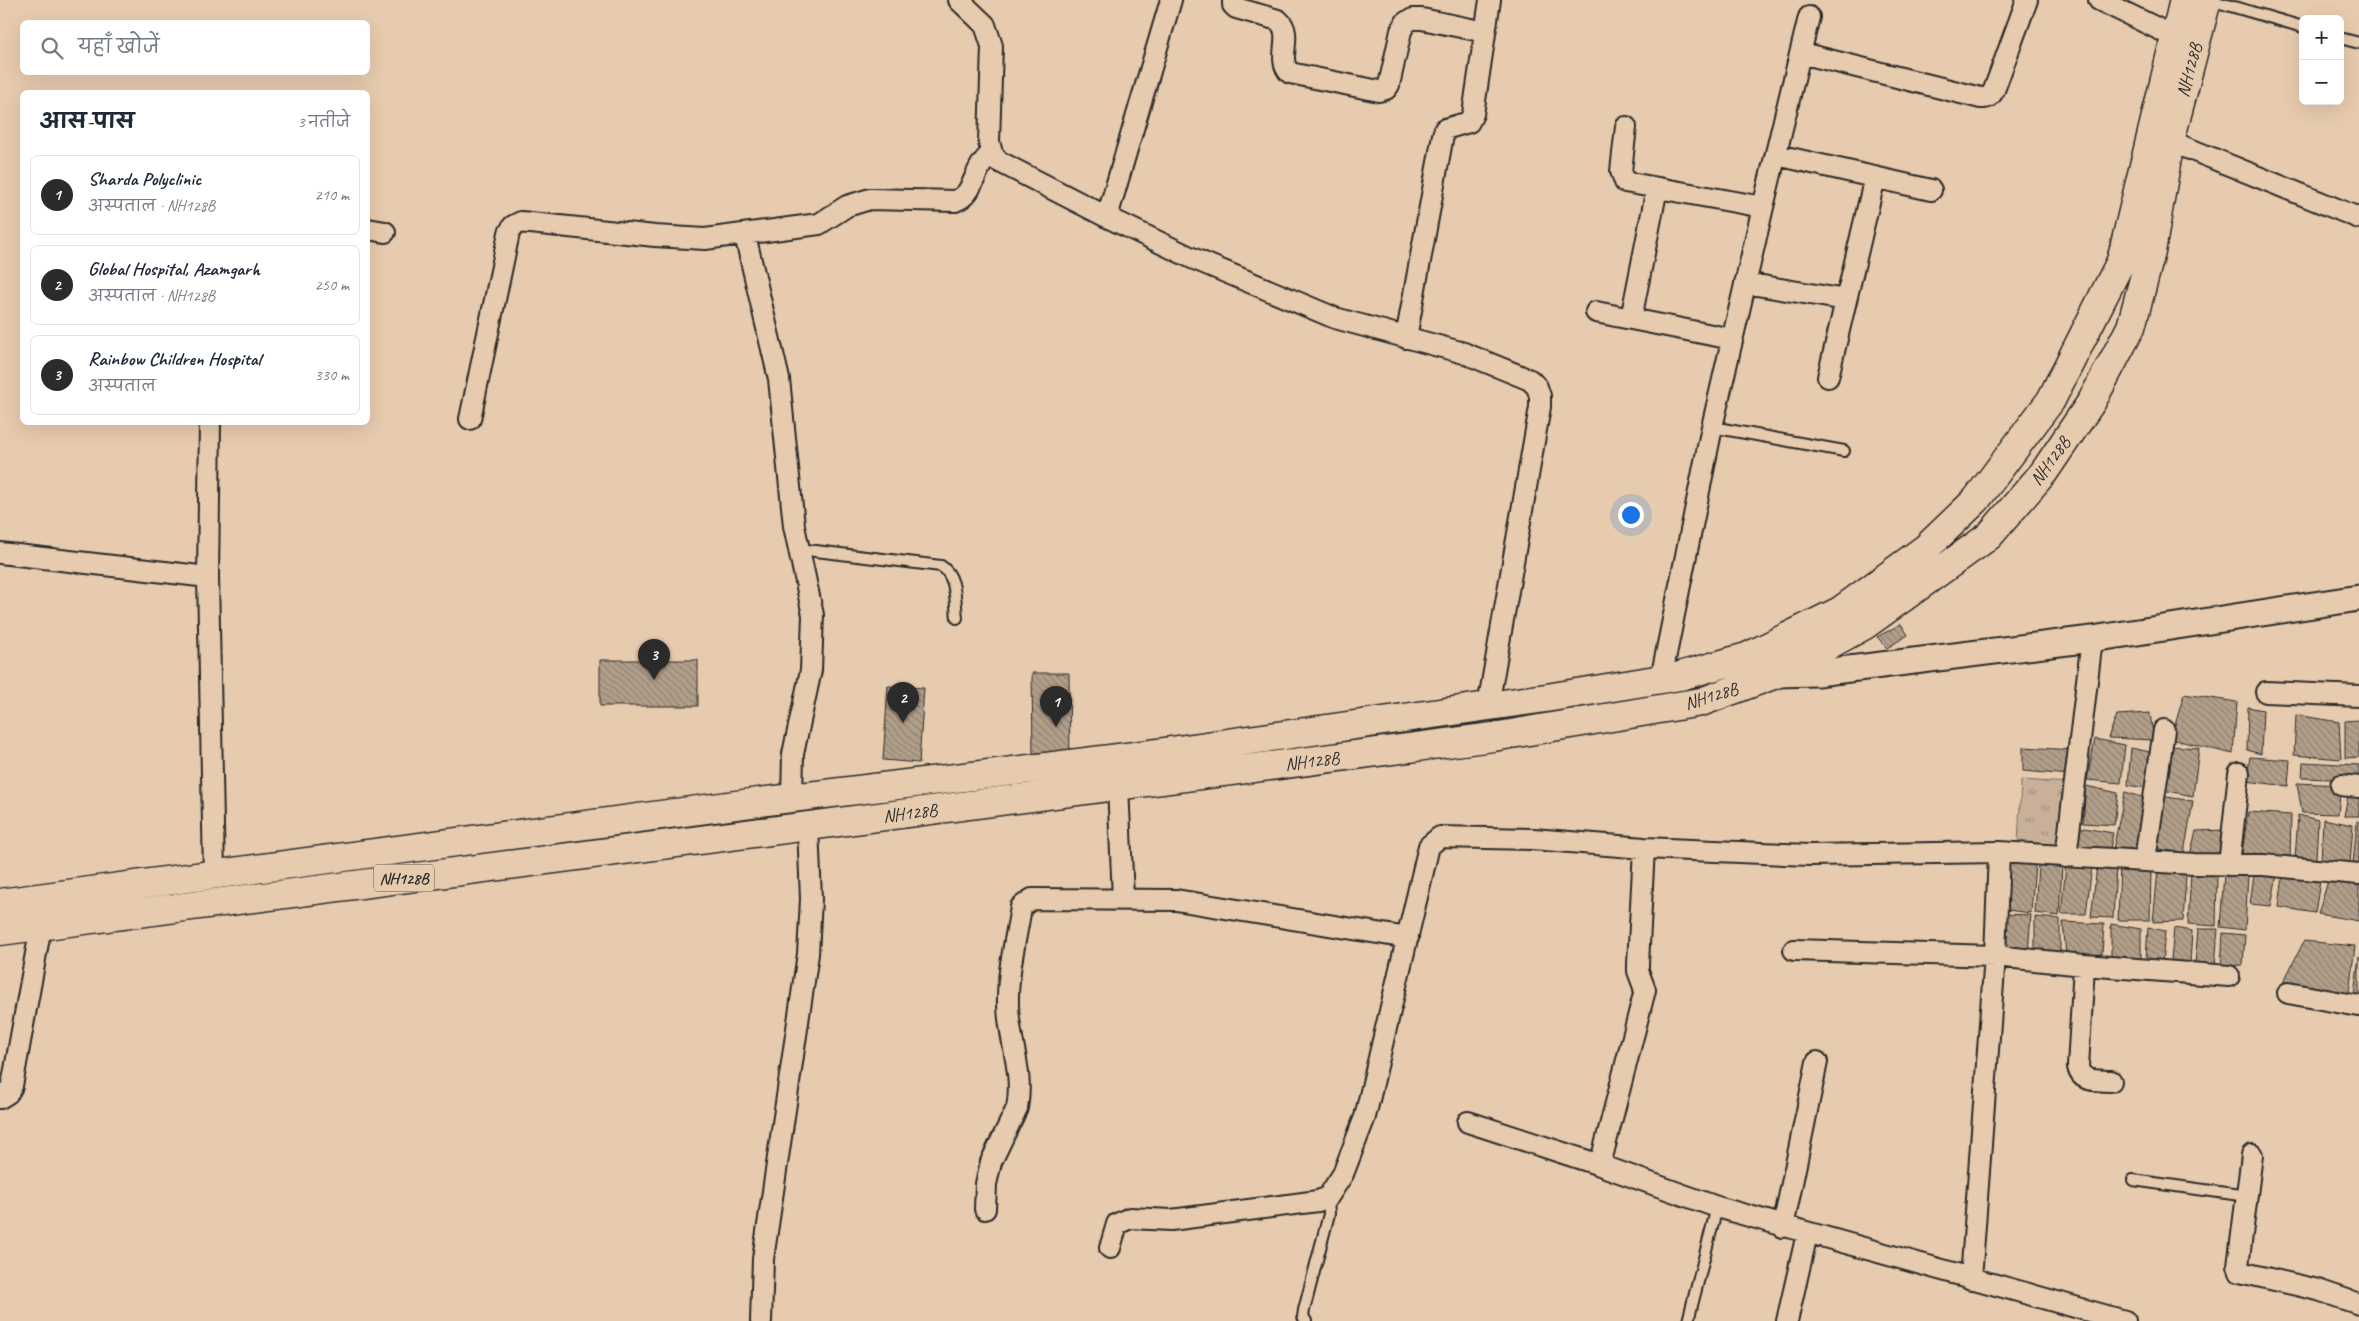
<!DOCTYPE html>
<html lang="hi">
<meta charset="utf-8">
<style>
:root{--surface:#fff;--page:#f6f6f7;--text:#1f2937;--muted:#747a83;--line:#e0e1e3;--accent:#2b2b2b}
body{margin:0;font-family:Caveat,"Playpen Sans Deva",sans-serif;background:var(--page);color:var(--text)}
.controls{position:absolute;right:15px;top:15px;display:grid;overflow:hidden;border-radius:8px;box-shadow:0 5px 20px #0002}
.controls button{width:45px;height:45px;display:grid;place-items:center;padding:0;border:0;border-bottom:1px solid var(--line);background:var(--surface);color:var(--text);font:25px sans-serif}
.you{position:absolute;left:1630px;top:514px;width:18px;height:18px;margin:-12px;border:4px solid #fff;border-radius:50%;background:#1a73e8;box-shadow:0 0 0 8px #1a73e833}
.badge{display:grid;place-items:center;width:32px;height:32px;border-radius:50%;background:var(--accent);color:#fff;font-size:16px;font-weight:700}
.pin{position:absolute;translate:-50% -41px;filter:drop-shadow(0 1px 2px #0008)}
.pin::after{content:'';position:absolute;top:26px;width:18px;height:15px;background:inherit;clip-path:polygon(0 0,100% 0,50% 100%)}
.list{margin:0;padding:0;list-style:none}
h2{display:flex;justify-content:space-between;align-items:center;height:65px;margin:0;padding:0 20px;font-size:21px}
h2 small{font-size:16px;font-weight:400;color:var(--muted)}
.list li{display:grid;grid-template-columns:32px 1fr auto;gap:15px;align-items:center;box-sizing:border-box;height:80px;margin:0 10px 10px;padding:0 10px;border:1px solid var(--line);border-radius:8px}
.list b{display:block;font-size:19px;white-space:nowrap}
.list p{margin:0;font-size:16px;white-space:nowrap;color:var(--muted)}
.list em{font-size:16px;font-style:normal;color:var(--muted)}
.icon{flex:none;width:28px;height:28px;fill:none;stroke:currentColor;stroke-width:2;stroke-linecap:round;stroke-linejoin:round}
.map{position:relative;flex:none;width:2359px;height:1321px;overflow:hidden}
.search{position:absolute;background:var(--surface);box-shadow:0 5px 20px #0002;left:20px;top:20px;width:350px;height:55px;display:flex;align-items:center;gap:12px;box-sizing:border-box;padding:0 18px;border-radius:8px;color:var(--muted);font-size:19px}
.panel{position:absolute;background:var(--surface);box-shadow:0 5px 20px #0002;left:20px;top:90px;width:350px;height:335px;border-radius:8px}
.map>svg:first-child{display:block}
</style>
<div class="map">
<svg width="2359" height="1321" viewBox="0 0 2359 1321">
<defs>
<pattern id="grass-tufts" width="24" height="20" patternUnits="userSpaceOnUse" patternTransform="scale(1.25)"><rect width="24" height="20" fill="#c8b099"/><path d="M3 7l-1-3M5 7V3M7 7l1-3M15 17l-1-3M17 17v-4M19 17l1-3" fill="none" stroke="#a38f7d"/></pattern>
<pattern id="building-back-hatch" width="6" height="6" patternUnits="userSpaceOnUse" patternTransform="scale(1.25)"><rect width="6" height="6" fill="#b29f8a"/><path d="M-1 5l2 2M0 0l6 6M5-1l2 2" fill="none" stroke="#918271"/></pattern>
</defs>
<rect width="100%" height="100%" fill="#e7cbae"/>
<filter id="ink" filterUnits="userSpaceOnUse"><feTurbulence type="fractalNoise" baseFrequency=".02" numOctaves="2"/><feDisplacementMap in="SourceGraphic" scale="10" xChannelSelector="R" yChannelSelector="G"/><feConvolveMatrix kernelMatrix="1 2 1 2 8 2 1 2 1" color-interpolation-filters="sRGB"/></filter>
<g filter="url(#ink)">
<path fill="url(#grass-tufts)" stroke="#7a6e62" d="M 2021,780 L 2070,783 L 2062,849 L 2018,846 Z"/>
<path fill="url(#building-back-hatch)" stroke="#2b2b2b" d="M 1901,624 L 1908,635 L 1887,648 L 1877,637 Z
M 600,660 L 698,660 L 698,706 L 600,706 Z
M 1032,673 L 1069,673 L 1070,760 L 1033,760 Z
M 888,686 L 924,688 L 919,763 L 883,760 Z
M 2184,694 L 2237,702 L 2233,754 L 2171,739 Z
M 2248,707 L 2263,710 L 2261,754 L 2247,750 Z
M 2150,713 L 2154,740 L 2108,738 L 2117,715 Z
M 2296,715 L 2339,722 L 2341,759 L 2294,755 Z
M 2359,720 L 2359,757 L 2345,758 L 2345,721 Z
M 2095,739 L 2125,745 L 2121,783 L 2087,780 Z
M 2171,746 L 2199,748 L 2193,796 L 2163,790 Z
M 2023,747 L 2073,750 L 2070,775 L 2023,771 Z
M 2131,748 L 2155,753 L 2150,789 L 2128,785 Z
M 2250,757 L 2290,760 L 2288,786 L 2246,781 Z
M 2303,762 L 2359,765 L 2359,780 L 2302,778 Z
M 2297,783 L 2341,785 L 2338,814 L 2302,813 Z
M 2086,786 L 2118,793 L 2114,825 L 2083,823 Z
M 2349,791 L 2359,792 L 2359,816 L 2344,816 Z
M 2125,792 L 2149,799 L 2140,855 L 2113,850 Z
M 2160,796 L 2193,801 L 2184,853 L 2152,848 Z
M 2248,812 L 2291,815 L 2290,861 L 2241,860 Z
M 2298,815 L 2318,820 L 2316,859 L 2295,860 Z
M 2323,819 L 2353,825 L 2350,863 L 2321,862 Z
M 2357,821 L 2359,821 L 2359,865 L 2353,864 Z
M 2078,827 L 2113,833 L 2109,854 L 2071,852 Z
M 2228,830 L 2225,858 L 2189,859 L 2196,831 Z
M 2004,862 L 2035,864 L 2031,913 L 1999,909 Z
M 2038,865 L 2062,867 L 2059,916 L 2035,913 Z
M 2066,865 L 2092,866 L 2086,914 L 2061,914 Z
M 2120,865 L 2151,871 L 2150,920 L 2118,920 Z
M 2097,866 L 2116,866 L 2113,918 L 2091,917 Z
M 2158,870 L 2186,875 L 2183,921 L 2153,922 Z
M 2191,872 L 2217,875 L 2216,926 L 2188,924 Z
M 2224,874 L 2248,874 L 2245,930 L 2220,927 Z
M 2254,875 L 2277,875 L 2271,906 L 2250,904 Z
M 2283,875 L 2320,881 L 2315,913 L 2279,907 Z
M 2328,881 L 2359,883 L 2359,921 L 2318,914 Z
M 2003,914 L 2031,915 L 2028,953 L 2002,950 Z
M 2035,917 L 2060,919 L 2060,953 L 2035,955 Z
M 2063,922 L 2104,924 L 2102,954 L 2066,956 Z
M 2111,924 L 2141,929 L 2141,962 L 2111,958 Z
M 2148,927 L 2165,931 L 2162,964 L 2146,959 Z
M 2174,928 L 2192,931 L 2190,964 L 2171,960 Z
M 2198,929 L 2218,929 L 2215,966 L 2195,964 Z
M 2223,933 L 2245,935 L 2243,965 L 2221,966 Z
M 2304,941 L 2355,946 L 2349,993 L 2282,985 Z
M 2359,957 L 2359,995 L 2354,994 Z"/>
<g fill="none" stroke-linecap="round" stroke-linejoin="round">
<g stroke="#2b2b2b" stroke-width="14">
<path id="service" d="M 2210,0 L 2303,27
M 2340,38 L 2359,43
M 1712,427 L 1844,451
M 799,549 L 941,566 C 957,576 955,601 957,618
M 2133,1180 L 2247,1196
M 1306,1321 L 1303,1317 L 1304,1310 L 1329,1214 L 1328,1197
M 1688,1321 L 1717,1207"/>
</g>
<g stroke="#2b2b2b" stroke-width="24">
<path id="minor" d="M 959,0 L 985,25 L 992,46 L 989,142 L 992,153 L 998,161 L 1107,217 L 1192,258 L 1335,318 L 1464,353 L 1530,380 L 1537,387 L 1540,396 L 1540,407 L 1488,706
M 1233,0 L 1233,5 L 1236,8 L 1278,20 C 1295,34 1275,59 1290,73 L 1379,91 L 1386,89 L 1389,85 L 1401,31 L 1406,22 L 1413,19 L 1422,19 L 1485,32
M 2099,0 L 2175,37
M 1801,53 L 1981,98 C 1988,98 1990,97 1994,90 L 2027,0
M 1626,127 L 1621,171 L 1625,182 L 1763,207
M 2170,141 L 2359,218
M 1777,155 L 1931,190
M 1107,217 L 1171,0
M 368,229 L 385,232
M 745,235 L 779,379 L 794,526 L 813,615 L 811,670 L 793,754 L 792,798
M 1745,283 L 1846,300
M 1596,312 L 1732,339
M 1631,319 L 1657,188
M 1406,338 L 1443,135 L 1445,129 L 1469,122 L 1473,114 L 1490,0
M 1828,377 L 1875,177
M 470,419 L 509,233 L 513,226 L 521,222 L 655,236 L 705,239 L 819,224 L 847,206 L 870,199 L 955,201 C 976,194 972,168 992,153
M 210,422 L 208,577 L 214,874
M 0,553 L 208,577
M 1661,679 L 1712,427 L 1763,207 L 1809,17
M 2266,692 L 2359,696
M 2341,785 L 2359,787
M 1118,786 L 1123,898
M 2066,857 L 2092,639
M 2145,860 L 2164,730
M 2229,865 L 2239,773
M 1794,950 L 1995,956 L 2084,965 L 2229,976
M 2084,965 L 2078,1067 C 2081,1083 2097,1080 2111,1081
M 2288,993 L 2359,1006
M 0,1098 L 8,1093 L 12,1086 L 41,926
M 1468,1122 L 1600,1165 L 1717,1207 L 2125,1321
M 2252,1155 L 2238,1266 L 2240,1272 L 2318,1290 L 2359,1304
M 1600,1165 L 1645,990 L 1638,971 L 1638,964 L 1644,848
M 985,1209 L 986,1184 L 991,1162 L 1017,1108 C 1024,1072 1009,1041 1008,1006 C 1007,973 1016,939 1021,907 L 1032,899 L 1176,900 L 1408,938
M 1783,1227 L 1817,1062
M 1110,1248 L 1117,1224 L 1130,1218 L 1171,1220 L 1318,1201 L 1328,1197 L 1343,1174 L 1365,1117 L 1429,846 L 1440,837 L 1533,839 L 1644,848 L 1810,855 L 1999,852 L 2194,864 L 2263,865 L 2359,874
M 1971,1279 L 1995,956 L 1999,852
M 761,1321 L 763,1259 L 808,954 L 811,899 L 808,827
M 1787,1321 L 1807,1234"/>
</g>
<g stroke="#2b2b2b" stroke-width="29">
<path id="tertiary" d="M 1772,672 L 1776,674 L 1817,673 L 2092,639 L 2359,598"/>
</g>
<g stroke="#2b2b2b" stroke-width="31">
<path id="trunk" d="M 0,903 L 743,804 L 1151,754 L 1546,698 L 1680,676 L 1747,657 L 1840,611 L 1926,548 L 1976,500 L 2051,400 L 2121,261 L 2184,0
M 0,931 L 1493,737 L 1701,702 L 1776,674 L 1865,625 L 1989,536 L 2044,472 L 2092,401 L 2131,327 L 2151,252 L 2170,141 L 2207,0"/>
</g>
<use href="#service" stroke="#e7cbae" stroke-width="10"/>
<use href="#minor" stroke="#e7cbae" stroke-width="20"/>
<use href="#tertiary" stroke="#e7cbae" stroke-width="25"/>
<use href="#trunk" stroke="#e7cbae" stroke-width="28"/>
</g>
</g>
<g text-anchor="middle" stroke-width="4" stroke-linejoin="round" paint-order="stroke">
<rect fill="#e7cbae" stroke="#635b52" stroke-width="1" x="374" y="864.5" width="60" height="27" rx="4"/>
<g font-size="16" font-weight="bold" fill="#2b2b2b">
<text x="404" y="884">NH128B</text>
</g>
<g font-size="18" fill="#2b2b2b" stroke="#e7cbae">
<text transform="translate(2189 70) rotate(-75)" y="6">NH128B</text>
<text transform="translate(2050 461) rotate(-54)" y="6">NH128B</text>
<text transform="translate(1711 696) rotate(-17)" y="6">NH128B</text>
<text transform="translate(1312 761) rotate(-7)" y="6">NH128B</text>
<text transform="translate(910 813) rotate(-7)" y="6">NH128B</text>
</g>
</g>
</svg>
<div class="controls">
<button>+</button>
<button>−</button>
</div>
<div class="you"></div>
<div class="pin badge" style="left:1056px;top:727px">1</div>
<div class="pin badge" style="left:903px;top:723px">2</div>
<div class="pin badge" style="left:654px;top:680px">3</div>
<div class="search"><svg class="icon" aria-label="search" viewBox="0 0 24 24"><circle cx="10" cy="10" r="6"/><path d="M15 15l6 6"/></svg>यहाँ खोजें</div>
<section class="panel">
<h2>आस-पास<small>3 नतीजे</small></h2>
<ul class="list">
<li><span class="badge">1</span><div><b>Sharda Polyclinic</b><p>अस्पताल · NH128B</p></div><em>210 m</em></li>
<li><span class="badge">2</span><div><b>Global Hospital, Azamgarh</b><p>अस्पताल · NH128B</p></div><em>250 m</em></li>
<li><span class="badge">3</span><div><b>Rainbow Children Hospital</b><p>अस्पताल</p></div><em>330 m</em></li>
</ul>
</section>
</div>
